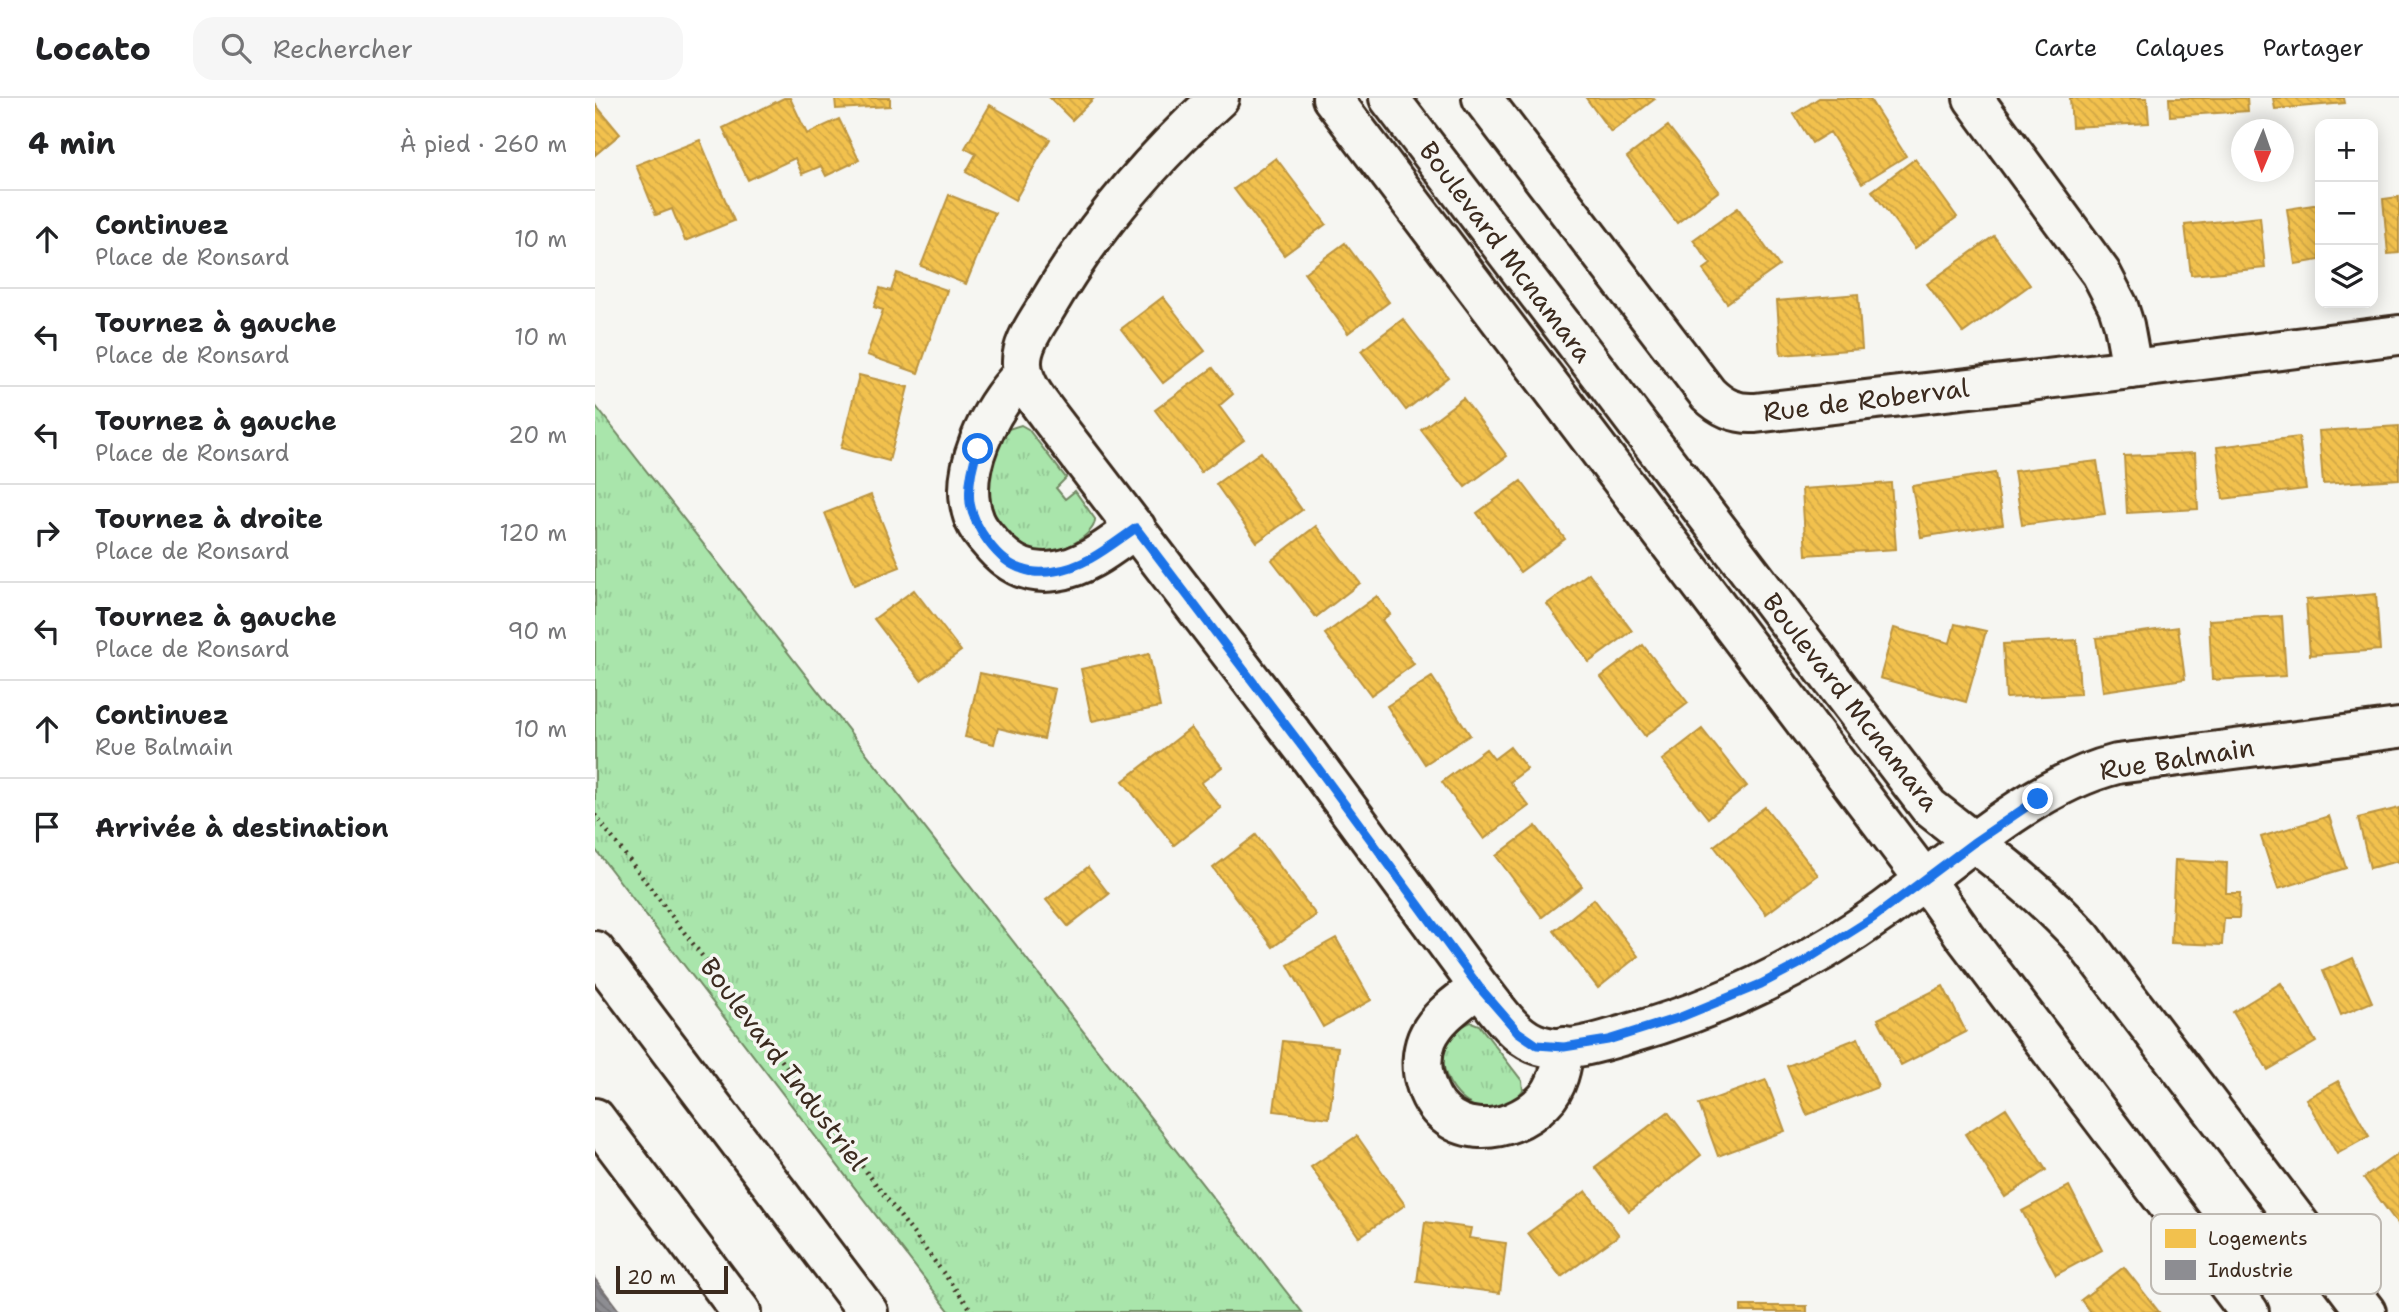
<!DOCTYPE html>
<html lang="fr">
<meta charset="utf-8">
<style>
:root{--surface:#fff;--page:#f6f6f6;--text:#202124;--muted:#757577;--line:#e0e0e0}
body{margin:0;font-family:"Shantell Sans",sans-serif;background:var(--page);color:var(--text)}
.controls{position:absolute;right:21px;top:21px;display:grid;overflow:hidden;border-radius:14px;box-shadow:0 4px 18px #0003}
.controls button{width:63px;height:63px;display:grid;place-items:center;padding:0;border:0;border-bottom:2px solid var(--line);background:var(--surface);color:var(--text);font:35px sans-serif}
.compass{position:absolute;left:1636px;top:21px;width:63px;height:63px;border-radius:50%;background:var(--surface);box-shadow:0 4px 18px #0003;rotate:182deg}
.scale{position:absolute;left:21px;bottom:18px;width:112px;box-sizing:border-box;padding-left:7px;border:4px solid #3b2a1e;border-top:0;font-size:19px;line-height:24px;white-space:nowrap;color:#3b2a1e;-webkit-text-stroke:5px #f6f6f2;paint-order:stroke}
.stop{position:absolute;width:21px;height:21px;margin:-16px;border:5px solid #1a73e8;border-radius:50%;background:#fff}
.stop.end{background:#1a73e8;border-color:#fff;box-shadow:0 2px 7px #0008}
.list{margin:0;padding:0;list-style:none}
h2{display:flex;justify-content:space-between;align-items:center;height:91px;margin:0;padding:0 28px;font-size:30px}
h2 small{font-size:23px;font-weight:400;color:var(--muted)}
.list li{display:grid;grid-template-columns:46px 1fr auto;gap:21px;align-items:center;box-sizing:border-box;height:98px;padding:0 28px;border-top:2px solid var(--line)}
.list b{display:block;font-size:26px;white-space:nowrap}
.list p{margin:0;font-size:23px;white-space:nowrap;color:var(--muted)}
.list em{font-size:23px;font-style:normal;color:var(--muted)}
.icon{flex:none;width:38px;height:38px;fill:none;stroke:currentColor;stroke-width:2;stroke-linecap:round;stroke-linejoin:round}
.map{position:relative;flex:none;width:1804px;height:1214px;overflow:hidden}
header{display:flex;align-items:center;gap:42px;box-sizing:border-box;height:98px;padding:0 35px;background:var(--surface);border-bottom:2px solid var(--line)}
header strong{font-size:33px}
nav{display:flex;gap:38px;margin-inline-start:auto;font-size:24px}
.search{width:490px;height:63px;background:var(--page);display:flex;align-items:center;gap:18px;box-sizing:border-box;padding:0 24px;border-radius:21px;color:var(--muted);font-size:26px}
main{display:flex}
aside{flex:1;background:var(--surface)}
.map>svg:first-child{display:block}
</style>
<header>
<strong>Locato</strong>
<div class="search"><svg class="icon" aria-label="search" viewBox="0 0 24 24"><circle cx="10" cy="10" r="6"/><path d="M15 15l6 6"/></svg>Rechercher</div>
<nav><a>Carte</a><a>Calques</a><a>Partager</a></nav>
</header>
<main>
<aside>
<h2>4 min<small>À pied · 260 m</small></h2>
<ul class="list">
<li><svg class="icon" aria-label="ahead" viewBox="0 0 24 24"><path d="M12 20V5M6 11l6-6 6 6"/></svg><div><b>Continuez</b><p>Place de Ronsard</p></div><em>10 m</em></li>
<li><svg class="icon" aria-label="left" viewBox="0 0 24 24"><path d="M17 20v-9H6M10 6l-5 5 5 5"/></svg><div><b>Tournez à gauche</b><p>Place de Ronsard</p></div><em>10 m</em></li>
<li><svg class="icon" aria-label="left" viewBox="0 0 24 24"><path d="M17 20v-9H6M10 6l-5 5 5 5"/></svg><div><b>Tournez à gauche</b><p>Place de Ronsard</p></div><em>20 m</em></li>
<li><svg class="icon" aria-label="right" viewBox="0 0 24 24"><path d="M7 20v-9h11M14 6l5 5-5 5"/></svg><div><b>Tournez à droite</b><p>Place de Ronsard</p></div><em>120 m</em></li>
<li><svg class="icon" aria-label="left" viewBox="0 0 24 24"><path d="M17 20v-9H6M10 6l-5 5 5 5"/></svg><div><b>Tournez à gauche</b><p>Place de Ronsard</p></div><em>90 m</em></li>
<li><svg class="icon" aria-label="ahead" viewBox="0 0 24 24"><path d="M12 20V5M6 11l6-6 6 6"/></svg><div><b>Continuez</b><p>Rue Balmain</p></div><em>10 m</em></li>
<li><svg class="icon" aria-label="arrive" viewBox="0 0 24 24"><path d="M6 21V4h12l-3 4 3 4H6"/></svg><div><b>Arrivée à destination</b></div></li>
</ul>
</aside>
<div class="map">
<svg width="1804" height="1214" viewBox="0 0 1804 1214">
<defs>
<pattern id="grass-tufts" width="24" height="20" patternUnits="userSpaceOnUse" patternTransform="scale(1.75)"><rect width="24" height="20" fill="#a9e5ab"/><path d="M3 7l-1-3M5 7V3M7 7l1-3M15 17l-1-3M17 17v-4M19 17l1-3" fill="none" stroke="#92c593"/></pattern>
<pattern id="homes-back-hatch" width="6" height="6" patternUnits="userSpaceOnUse" patternTransform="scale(1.75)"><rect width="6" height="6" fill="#f2c14e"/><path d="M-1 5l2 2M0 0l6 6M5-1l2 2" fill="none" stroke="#d0a644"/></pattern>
<pattern id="industry-back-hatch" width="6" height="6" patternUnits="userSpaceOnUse" patternTransform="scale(1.75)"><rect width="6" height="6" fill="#8d8d92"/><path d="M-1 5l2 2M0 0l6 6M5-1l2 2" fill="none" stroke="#747377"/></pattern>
</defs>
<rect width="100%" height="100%" fill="#f6f6f2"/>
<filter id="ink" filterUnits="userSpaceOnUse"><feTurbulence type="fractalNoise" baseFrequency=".0143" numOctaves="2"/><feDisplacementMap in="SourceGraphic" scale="14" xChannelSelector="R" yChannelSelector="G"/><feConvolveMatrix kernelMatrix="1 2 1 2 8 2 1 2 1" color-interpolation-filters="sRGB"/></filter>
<g filter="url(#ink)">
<path fill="url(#grass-tufts)" stroke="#728864" stroke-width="2" d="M 0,307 L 707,1214 L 355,1214 L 0,751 Z
M 426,327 L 433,331 L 471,380 L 461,390 L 470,401 L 480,393 L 500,421 C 501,440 451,463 434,455 C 428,452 422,445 417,441 C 379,408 391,371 410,332 Z
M 876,924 L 884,927 L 927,983 L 928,992 C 881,1054 808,951 876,924 Z"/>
<path fill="url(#homes-back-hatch)" stroke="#bb9440" stroke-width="2" d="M 189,0 L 195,0 L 212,36 L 244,21 L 264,62 L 231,78 L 226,68 L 207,76 L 200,60 L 153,82 L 128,30 Z
M 240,0 L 295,0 L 295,8 L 241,11 Z
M 455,0 L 499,0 L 477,22 Z
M 991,0 L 1059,0 L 1060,1 L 1016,34 Z
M 1224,0 L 1274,0 L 1311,58 L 1267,85 L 1235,34 L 1217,45 L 1199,16 Z
M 1475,0 L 1552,0 L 1554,25 L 1477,29 Z
M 1574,0 L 1652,0 L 1653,13 L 1575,18 Z
M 1678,0 L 1749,0 L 1750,5 L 1680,11 Z
M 0,6 L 25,36 L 0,57 Z
M 395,7 L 455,41 L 420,102 L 371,74 L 381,56 L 370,50 Z
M 1073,28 L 1124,93 L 1082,125 L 1032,59 Z
M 105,42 L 139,123 L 90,143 L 77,111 L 61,117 L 41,67 Z
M 681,60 L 731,126 L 689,157 L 639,91 Z
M 1320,61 L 1362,119 L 1320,150 L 1277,93 Z
M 354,97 L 400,115 L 371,186 L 326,168 Z
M 1804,99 L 1804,155 L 1793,156 L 1788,101 Z
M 1725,106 L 1725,162 L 1700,166 L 1692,111 Z
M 1143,110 L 1184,168 L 1132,205 L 1108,172 L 1116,166 L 1098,142 Z
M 1665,119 L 1670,170 L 1596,177 L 1590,127 Z
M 1399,138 L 1435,187 L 1368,235 L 1332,186 Z
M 750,145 L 794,204 L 753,235 L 709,175 Z
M 302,175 L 352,192 L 323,275 L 272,257 L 288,212 L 279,209 L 285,190 L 296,193 Z
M 1263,196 L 1267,251 L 1186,257 L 1182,203 Z
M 568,199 L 610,253 L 568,285 L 526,231 Z
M 808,221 L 853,279 L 811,312 L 766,253 Z
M 618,270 L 638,296 L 624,308 L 649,342 L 606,374 L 560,312 Z
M 264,277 L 313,289 L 294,363 L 246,350 Z
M 868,300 L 912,358 L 870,389 L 826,332 Z
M 1804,328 L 1804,381 L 1728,386 L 1724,333 Z
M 1704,339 L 1711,391 L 1628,401 L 1622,349 Z
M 666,354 L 707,412 L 662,444 L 621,386 Z
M 1600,355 L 1603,411 L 1532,415 L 1529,358 Z
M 1502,363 L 1510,416 L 1427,427 L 1419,373 Z
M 1400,375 L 1408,426 L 1326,439 L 1317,388 Z
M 926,383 L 970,441 L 925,474 L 882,415 Z
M 1296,385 L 1301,451 L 1211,457 L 1207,391 Z
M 276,397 L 305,469 L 259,487 L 230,415 Z
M 721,428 L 765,485 L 721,519 L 677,462 Z
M 994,475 L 1037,533 L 994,564 L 952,506 Z
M 319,492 L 366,553 L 326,582 L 279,521 Z
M 1781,496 L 1785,552 L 1715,557 L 1711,502 Z
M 782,498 L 795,516 L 787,522 L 819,566 L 776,597 L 730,536 Z
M 1687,518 L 1691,578 L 1617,582 L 1614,522 Z
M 1360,526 L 1391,533 L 1371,604 L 1285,580 L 1299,530 L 1355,545 Z
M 1583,529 L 1590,581 L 1508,593 L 1501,540 Z
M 1482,542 L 1485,596 L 1411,600 L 1408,546 Z
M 1048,547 L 1093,605 L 1050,638 L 1006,579 Z
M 554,556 L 565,609 L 497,623 L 486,571 Z
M 385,575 L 460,591 L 449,641 L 403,630 L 399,646 L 370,639 Z
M 837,579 L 875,637 L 830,666 L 792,608 Z
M 596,630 L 627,669 L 606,685 L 626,710 L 579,747 L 528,683 Z
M 1107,631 L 1152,688 L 1113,720 L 1067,662 Z
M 915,649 L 932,671 L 915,684 L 934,708 L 889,741 L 847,684 L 891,651 L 899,661 Z
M 1170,709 L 1223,777 L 1171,816 L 1119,748 Z
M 1804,710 L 1804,763 L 1775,770 L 1763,720 Z
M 1734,718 L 1751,770 L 1683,791 L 1666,739 Z
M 941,728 L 987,788 L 947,819 L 901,758 Z
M 661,737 L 721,817 L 678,849 L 618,770 Z
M 1580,762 L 1632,765 L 1631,795 L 1645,795 L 1644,820 L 1629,820 L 1627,847 L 1576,845 Z
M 493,769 L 514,796 L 473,828 L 451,802 Z
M 999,801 L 1043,858 L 1003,890 L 959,833 Z
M 741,840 L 776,902 L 728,929 L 693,867 Z
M 1758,860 L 1777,904 L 1746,917 L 1728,873 Z
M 1686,885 L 1721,944 L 1673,972 L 1638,914 Z
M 1348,888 L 1371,934 L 1306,967 L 1283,921 Z
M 1263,940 L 1283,989 L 1212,1017 L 1192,968 Z
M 688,943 L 743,949 L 734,1020 L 679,1013 Z
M 1171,982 L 1190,1033 L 1123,1058 L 1104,1006 Z
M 1743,983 L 1774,1038 L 1742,1056 L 1711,1001 Z
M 1411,1010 L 1451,1072 L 1410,1099 L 1370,1036 Z
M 1073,1014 L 1106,1057 L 1034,1113 L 1000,1069 Z
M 762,1038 L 810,1107 L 764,1139 L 716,1069 Z
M 1804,1055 L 1804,1128 L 1769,1080 Z
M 1474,1088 L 1507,1152 L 1461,1177 L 1427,1113 Z
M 991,1093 L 1024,1137 L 966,1179 L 933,1135 Z
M 830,1124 L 876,1130 L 874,1140 L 911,1145 L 905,1195 L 822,1184 Z
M 1529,1169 L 1564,1214 L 1495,1214 L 1486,1202 Z
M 1146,1208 L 1212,1208 L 1212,1214 L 1146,1214 Z"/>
<path fill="url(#industry-back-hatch)" stroke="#746f6f" stroke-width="2" d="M 0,1181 L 25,1214 L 0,1214 Z"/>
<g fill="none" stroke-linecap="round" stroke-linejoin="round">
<g stroke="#3b2a1e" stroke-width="44">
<path id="street" d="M 624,0 C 555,62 496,132 449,213 C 440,228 426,247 427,266 C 428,286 442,302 453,317 L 709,651 L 884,889 C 900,908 916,935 939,945 C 968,958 1005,944 1033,936 C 1125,910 1212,868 1290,812 C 1359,761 1438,687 1522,666 L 1804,630
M 737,0 L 1330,782 L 1371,840 L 1654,1214
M 794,0 L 1334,709 C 1387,751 1441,789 1487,840 L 1771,1214
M 887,0 L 1113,296 C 1127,310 1141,316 1160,315 L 1537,271 L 1804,237
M 1378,0 L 1506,175 L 1523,208 L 1529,227 L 1537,271
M 428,276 C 395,310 360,375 380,423 C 384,433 392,441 399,449 C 416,468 435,477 461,473 C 491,469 517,447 541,430
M 884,889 C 865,904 842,918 832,941 C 827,954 826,970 830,983 C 846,1043 912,1041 949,1003 C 963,989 967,968 969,949"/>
</g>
<g stroke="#3b2a1e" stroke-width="44">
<path id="secondary" d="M 0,853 L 273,1214
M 0,1020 L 146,1214"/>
</g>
<path stroke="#3b2a1e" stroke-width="4.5" stroke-dasharray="2 5" stroke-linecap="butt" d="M 0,717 L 378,1214"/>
<use href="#street" stroke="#f6f6f2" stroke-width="38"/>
<use href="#secondary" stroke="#f6f6f2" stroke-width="38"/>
</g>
</g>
<g fill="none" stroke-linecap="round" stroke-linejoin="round" filter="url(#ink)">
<path stroke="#1a73e8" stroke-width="9" d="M 383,351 C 377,368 373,387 375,405 C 379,429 403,464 427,471 C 437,475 449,475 460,473 C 491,469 516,447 541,430 L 709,651 L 884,889 L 923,934 L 942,947 L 969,949 L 1013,942 L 1086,919 L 1166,886 L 1208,864 L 1278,820 L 1378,745 L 1443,701"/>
</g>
<g text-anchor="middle" stroke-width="7" stroke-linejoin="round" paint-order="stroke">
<g font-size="26" fill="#3b2a1e" stroke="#f6f6f2">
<text transform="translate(911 154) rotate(53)" y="9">Boulevard Mcnamara</text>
<text transform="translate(1271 302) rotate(-7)" y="9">Rue de Roberval</text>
<text transform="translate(1256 604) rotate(52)" y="9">Boulevard Mcnamara</text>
<text transform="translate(1582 661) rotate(-9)" y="9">Rue Balmain</text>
<text transform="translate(189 966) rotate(53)" y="9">Boulevard Industriel</text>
</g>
</g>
<rect x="1556" y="1116" width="230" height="80" rx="10" fill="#f6f6f2" stroke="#beb9b2" stroke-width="2"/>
<rect x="1570" y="1131" width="31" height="19" fill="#f2c14e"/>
<rect x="1570" y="1162" width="31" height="20" fill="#8d8d92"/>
<g font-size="19" fill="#3b2a1e">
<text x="1613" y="1147">Logements</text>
<text x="1613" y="1179">Industrie</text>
</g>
</svg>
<div class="controls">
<button>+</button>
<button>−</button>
<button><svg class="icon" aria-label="layers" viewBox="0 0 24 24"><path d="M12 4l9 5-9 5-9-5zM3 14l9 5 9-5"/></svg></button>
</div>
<svg class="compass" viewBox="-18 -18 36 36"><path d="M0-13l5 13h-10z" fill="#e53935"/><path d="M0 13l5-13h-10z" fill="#757577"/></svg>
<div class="scale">20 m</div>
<div class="stop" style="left:383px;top:351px"></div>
<div class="stop end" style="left:1443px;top:701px"></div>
</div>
</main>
